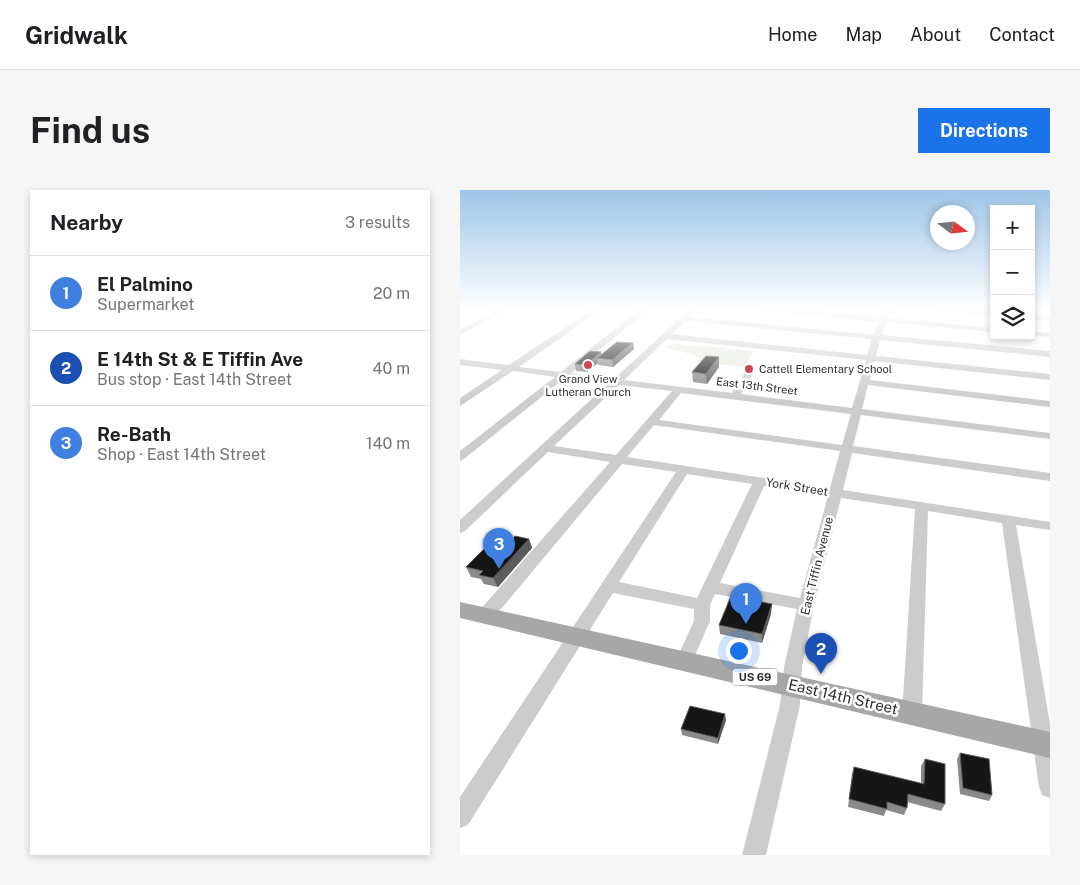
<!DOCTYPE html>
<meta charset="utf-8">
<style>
:root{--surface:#fff;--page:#f6f6f6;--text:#202124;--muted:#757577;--line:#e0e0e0;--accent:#1a73e8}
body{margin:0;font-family:"Public Sans",sans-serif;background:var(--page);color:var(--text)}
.controls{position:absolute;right:15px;top:15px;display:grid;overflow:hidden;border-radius:0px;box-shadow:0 2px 8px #0003}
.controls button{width:45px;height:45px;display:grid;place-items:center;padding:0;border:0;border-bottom:1px solid var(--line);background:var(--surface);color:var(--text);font:25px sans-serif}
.compass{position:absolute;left:470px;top:15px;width:45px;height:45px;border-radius:50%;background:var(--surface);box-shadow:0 2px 8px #0003;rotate:105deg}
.you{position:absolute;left:278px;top:460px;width:18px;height:18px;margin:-12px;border:4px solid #fff;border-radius:50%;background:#1a73e8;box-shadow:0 0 0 8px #1a73e833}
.badge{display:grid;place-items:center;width:32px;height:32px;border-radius:50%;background:var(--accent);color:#fff;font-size:16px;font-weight:700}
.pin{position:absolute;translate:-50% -41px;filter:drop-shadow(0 1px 2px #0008)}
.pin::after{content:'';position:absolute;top:26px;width:18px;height:15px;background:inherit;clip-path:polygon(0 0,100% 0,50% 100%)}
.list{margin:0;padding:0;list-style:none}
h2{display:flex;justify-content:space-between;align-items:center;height:65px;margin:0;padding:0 20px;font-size:21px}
h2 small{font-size:16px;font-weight:400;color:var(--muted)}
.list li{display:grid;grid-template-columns:32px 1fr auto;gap:15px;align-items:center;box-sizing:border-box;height:75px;padding:0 20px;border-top:1px solid var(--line)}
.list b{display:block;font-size:19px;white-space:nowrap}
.list p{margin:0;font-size:16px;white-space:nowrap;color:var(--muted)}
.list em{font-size:16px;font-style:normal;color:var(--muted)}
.icon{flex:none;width:28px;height:28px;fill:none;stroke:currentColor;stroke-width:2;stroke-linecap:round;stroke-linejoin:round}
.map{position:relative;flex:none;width:590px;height:665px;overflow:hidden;border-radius:0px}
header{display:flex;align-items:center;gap:30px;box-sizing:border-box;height:70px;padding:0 25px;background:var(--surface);border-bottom:1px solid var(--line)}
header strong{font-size:24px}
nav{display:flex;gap:28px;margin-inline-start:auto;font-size:18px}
.intro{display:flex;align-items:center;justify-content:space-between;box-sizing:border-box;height:120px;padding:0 30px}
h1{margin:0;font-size:35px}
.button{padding:12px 22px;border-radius:0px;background:var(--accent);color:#fff;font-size:18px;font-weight:700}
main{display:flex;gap:30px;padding:0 30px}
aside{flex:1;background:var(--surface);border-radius:0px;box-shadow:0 2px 8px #0003}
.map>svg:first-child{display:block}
</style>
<header>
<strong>Gridwalk</strong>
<nav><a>Home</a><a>Map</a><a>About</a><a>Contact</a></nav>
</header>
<div class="intro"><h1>Find us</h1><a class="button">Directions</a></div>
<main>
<aside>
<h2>Nearby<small>3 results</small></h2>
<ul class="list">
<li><span class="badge" style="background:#3f7fe0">1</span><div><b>El Palmino</b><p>Supermarket</p></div><em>20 m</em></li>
<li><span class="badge" style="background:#1a4fb4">2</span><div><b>E 14th St &amp; E Tiffin Ave</b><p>Bus stop · East 14th Street</p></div><em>40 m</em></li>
<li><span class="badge" style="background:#3f7fe0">3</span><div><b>Re-Bath</b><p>Shop · East 14th Street</p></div><em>140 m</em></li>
</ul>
</aside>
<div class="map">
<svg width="590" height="665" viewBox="0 0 590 665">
<rect width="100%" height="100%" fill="#fff"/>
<path fill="#e5eade" d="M 216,154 L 294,161 L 285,177 L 238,172 L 240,168 L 234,166 L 236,165 L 206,158 L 209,155 Z"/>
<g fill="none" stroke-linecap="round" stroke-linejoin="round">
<path fill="#ccc" fill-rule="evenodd" d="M 39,119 L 48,119 L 0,145 L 0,140 Z
M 133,119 L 142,119 L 59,177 L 101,182 L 180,119 L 189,119 L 111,183 L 154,189 L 230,119 L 238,119 L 229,127 L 414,145 L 418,132 L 305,121 L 301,119 L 329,119 L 420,127 L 422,119 L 430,119 L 427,128 L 534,138 L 534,142 L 426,132 L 422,145 L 590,161 L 590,167 L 420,150 L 416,166 L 590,184 L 590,190 L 414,171 L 410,190 L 590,211 L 590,217 L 408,195 L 402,219 L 590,243 L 590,249 L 401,225 L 393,256 L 590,283 L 590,291 L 392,263 L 383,300 L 590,332 L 590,340 L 556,335 L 590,534 L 590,608 L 582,605 L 579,597 L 542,333 L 468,321 L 462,524 L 459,530 L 452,533 L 445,530 L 442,524 L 455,319 L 381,308 L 354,415 L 342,477 L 340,515 L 306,665 L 282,665 L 320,515 L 324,477 L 337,419 L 255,404 L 250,415 L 250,431 L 230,477 L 224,480 L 218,477 L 215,472 L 234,431 L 234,419 L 153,403 L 8,635 L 0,638 L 0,607 L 216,282 L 162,274 L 31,431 L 25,432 L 19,431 L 17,426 L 19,421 L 150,272 L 88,262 L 5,341 L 0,343 L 0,330 L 149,193 L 105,188 L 4,269 L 0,271 L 0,261 L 95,187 L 53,181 L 0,216 L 0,208 L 42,180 L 0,175 L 0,169 L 49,175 ZM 225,131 L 412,149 L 407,165 L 212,144 ZM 207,149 L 406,170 L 392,218 L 281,204 L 295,181 L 290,178 L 287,179 L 272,203 L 164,190 ZM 159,195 L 212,201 L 156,265 L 94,256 ZM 221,203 L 391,224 L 382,255 L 199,230 ZM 194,235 L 380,261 L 370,298 L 167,267 ZM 227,284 L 292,294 L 237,408 L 159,392 ZM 304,296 L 368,306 L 340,408 L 260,393 Z
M 476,119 L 534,122 L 534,126 L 480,121 Z
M 571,125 L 590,126 L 590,130 L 571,129 Z
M 571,141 L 590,143 L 590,147 L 571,145 Z"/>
<path fill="#a7a7a7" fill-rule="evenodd" d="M 0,412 L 590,542 L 590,568 L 0,428 Z"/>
</g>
<path fill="#8a8a8a" d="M 173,153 L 174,159 L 153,177 L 138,175 L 138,173 L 127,182 L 116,181 L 115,174 L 141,162 L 142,165 Z
M 259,177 L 247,194 L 233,192 L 232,182 Z
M 69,349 L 72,358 L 38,397 L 24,394 L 21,389 L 11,387 L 6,377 L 41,362 Z
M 311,424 L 302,453 L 260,444 L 259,435 Z
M 266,530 L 258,554 L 222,545 L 221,539 Z
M 500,563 L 532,605 L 529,611 L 500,604 L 497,569 Z
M 465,569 L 485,614 L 481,621 L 447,612 L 447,618 L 444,625 L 426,620 L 424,626 L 388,617 L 392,584 L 394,577 L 461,594 L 461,576 Z"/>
<path fill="#5c5c5c" d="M 173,153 L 174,159 L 153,177 L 152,170 Z
M 141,162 L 142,169 L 137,168 L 138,173 L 127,182 L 126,175 Z
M 259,167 L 259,177 L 247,194 L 246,184 Z
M 69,349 L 72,358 L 38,397 L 33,388 Z
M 312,414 L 311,424 L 302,453 L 302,444 Z
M 265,524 L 266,530 L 258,554 L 258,548 Z"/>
<path fill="#161616" stroke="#5c5c5c" d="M 157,152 L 173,153 L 152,170 L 137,168 Z
M 130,161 L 141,162 L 126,175 L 115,174 Z
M 246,166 L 259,167 L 246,184 L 232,182 Z
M 55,346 L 69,349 L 33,388 L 19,385 L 23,381 L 6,377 L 24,359 L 41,362 Z
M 271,406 L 312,414 L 302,444 L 259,435 Z
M 230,516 L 265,524 L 258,548 L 221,539 Z
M 500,563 L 529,569 L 532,605 L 503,598 Z
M 465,569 L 485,574 L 485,614 L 448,604 L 447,618 L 427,612 L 427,619 L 389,609 L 394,577 L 464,594 Z"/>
<linearGradient id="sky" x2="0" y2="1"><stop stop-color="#9dc5e8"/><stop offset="0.56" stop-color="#fff"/><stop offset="1" stop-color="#fff" stop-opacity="0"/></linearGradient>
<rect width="590" height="212" fill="url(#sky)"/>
<g fill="#d24453" stroke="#fff" stroke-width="2">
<circle cx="128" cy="175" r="5"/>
<circle cx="289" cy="179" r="5"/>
</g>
<g text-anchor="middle" stroke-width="5" stroke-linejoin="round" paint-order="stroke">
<g font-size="11" fill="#2f2f2f" stroke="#fff" text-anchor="start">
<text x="299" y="183">Cattell Elementary School</text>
<text x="128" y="193" text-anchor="middle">Grand View<tspan x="128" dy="13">Lutheran Church</tspan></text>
</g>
<g font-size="11" fill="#2f2f2f" stroke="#fff">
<text transform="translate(297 196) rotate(7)" y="4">East 13th Street</text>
</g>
<rect fill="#fff" stroke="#6d6d6d" stroke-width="1" x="272.5" y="478.5" width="45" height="17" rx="4"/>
<g font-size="11" font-weight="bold" fill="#2f2f2f">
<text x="295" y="491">US 69</text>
</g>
<g font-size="12" fill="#2f2f2f" stroke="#fff">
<text transform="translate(337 297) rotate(9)" y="4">York Street</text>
<text transform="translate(357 376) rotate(-76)" y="4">East Tiffin Avenue</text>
</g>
<g font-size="15" fill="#2f2f2f" stroke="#fff">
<text transform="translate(383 507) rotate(13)" y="5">East 14th Street</text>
</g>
</g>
</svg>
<div class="controls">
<button>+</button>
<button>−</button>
<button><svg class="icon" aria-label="layers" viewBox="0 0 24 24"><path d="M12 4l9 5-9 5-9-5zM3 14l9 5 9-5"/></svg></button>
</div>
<svg class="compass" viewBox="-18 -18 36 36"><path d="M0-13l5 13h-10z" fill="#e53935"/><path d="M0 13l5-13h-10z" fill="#757577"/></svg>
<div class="you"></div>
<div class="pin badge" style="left:286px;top:434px;background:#3f7fe0">1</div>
<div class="pin badge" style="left:361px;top:484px;background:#1a4fb4">2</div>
<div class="pin badge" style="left:39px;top:379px;background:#3f7fe0">3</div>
</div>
</main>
